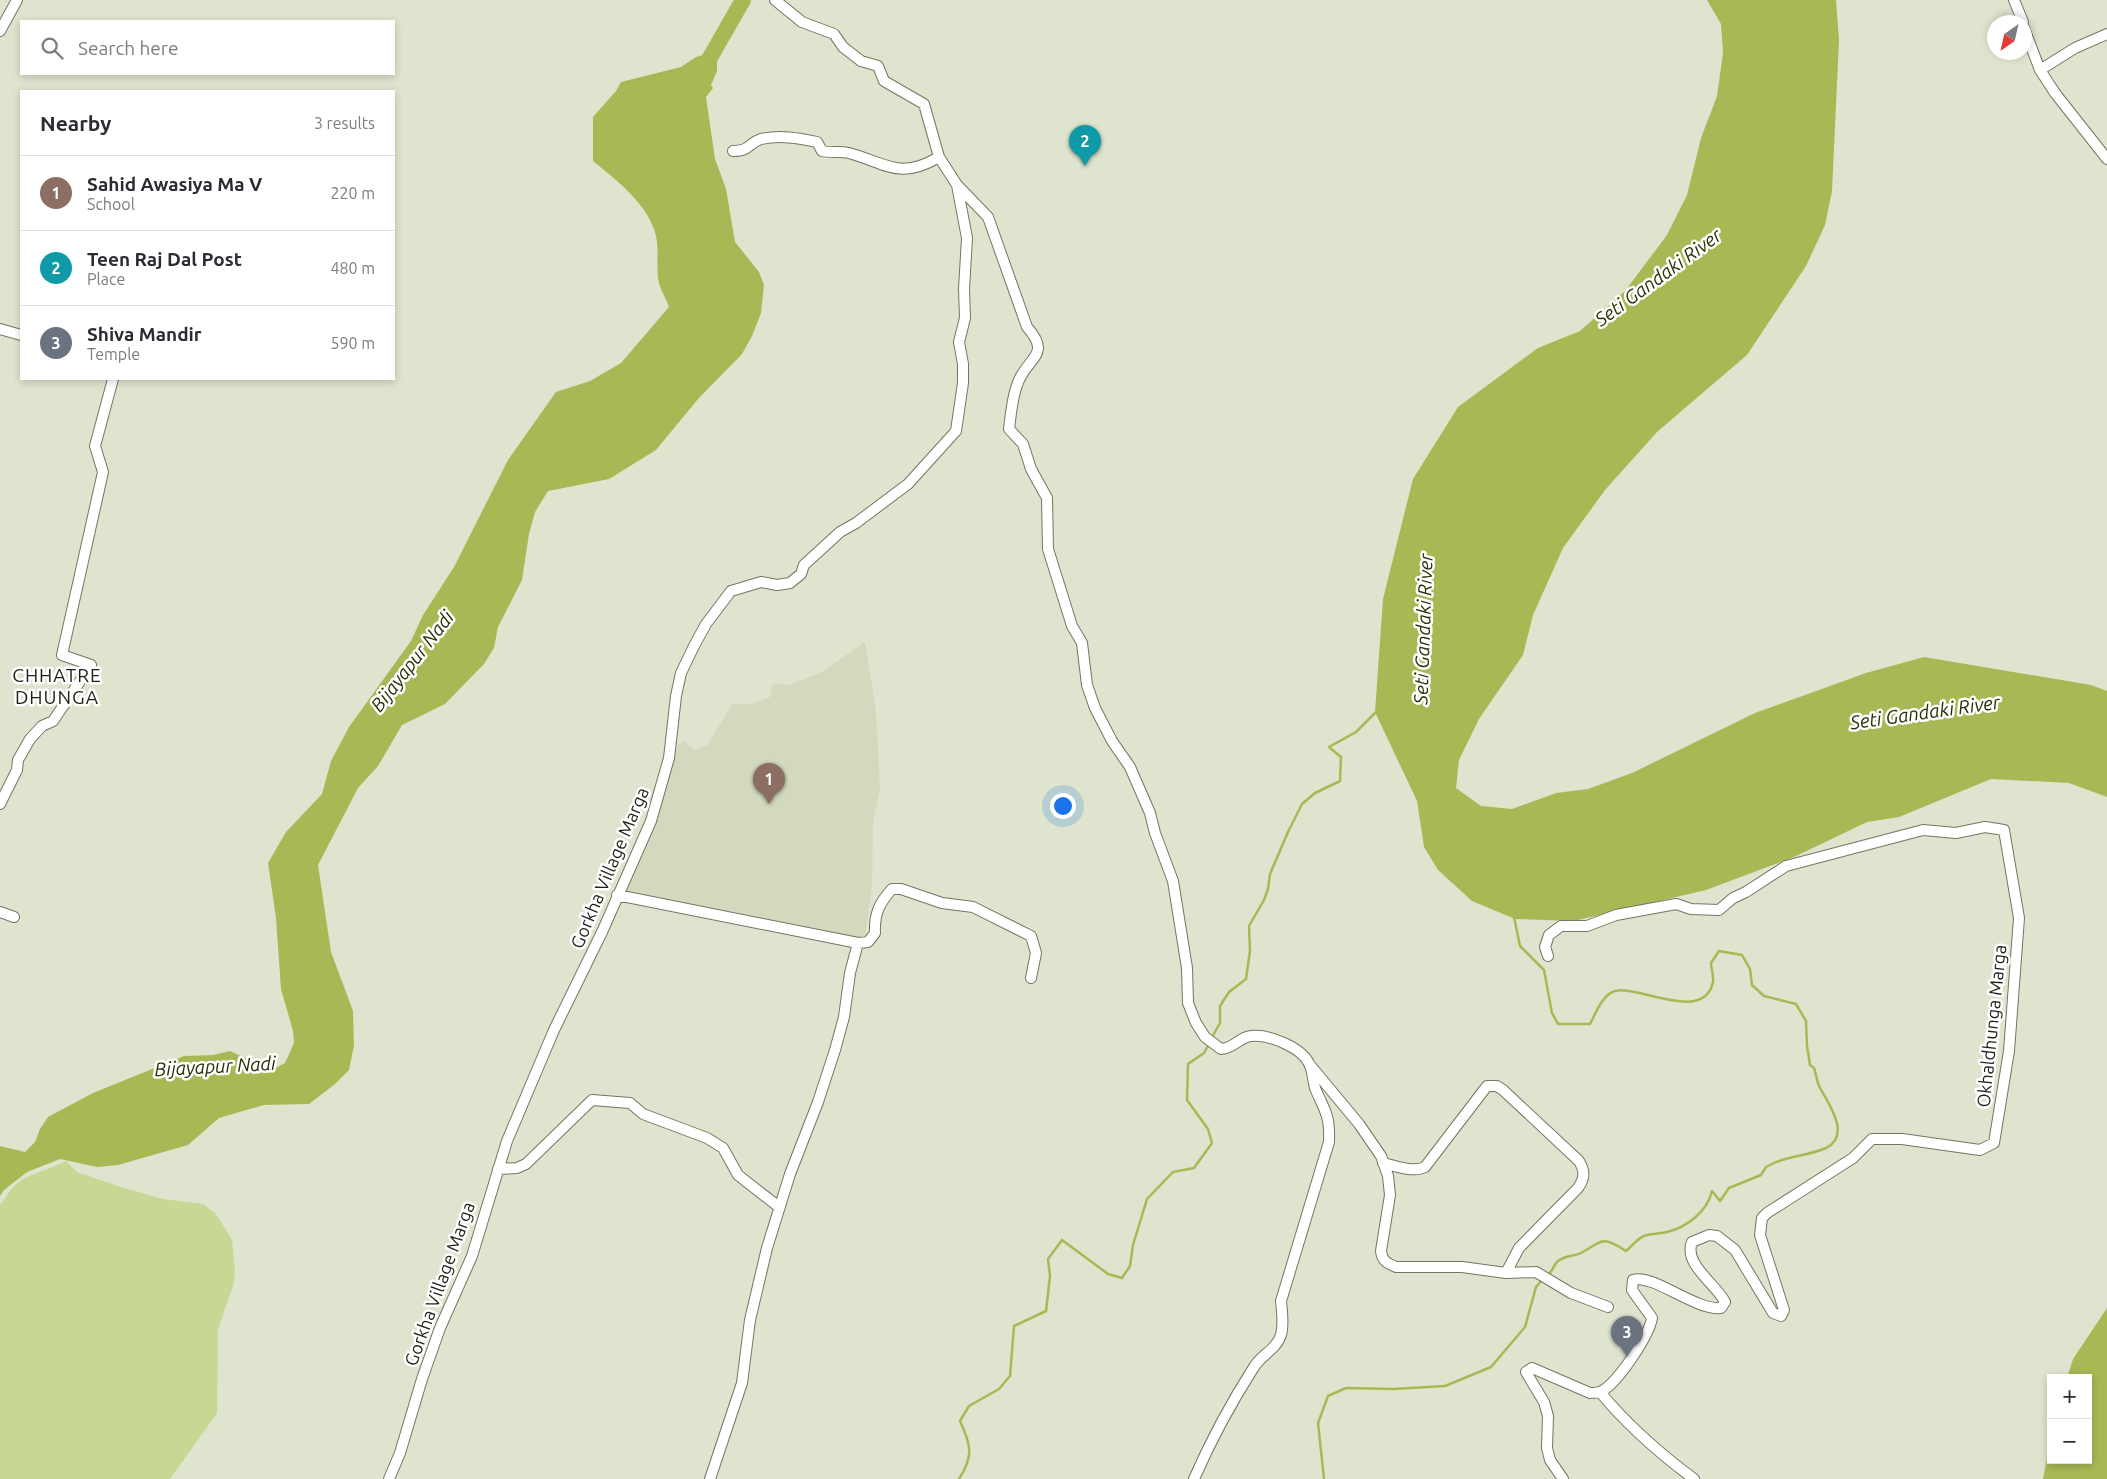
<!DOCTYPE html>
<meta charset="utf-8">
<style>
:root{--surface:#fff;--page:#f7f7f7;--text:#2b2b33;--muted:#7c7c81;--line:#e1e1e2;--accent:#111827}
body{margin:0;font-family:Ubuntu,sans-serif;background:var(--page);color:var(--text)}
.controls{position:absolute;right:15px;bottom:15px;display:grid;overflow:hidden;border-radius:0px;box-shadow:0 2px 8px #0003}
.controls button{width:45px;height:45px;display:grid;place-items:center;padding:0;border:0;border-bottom:1px solid var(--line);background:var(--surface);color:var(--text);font:25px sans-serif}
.compass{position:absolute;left:1987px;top:15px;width:45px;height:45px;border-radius:50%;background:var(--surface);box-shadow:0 2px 8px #0003;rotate:214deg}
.you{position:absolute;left:1062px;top:805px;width:18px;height:18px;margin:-12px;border:4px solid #fff;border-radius:50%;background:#1a73e8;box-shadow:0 0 0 8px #1a73e833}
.badge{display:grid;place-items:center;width:32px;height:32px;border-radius:50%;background:var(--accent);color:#fff;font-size:16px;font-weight:700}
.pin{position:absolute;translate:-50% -41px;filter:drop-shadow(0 1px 2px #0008)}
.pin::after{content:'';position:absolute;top:26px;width:18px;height:15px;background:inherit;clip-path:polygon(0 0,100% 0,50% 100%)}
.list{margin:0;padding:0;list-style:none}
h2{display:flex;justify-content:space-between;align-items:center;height:65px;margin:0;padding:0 20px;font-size:21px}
h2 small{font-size:16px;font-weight:400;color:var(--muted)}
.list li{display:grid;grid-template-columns:32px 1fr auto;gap:15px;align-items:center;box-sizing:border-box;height:75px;padding:0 20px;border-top:1px solid var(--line)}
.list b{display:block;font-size:19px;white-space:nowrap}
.list p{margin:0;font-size:16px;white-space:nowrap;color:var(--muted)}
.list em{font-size:16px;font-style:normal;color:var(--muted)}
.icon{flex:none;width:28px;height:28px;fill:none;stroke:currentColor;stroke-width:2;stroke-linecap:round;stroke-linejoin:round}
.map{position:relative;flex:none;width:2107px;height:1479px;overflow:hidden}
.search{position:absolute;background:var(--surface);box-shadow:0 2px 8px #0003;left:20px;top:20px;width:375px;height:55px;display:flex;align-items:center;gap:12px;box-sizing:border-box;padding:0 18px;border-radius:0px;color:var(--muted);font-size:19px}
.panel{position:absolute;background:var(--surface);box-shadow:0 2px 8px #0003;left:20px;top:90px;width:375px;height:290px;border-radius:0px}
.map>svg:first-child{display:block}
</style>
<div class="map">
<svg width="2107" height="1479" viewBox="0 0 2107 1479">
<rect width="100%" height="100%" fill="#dee4cd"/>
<path fill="#d2d9bc" d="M 865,642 L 876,711 L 880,789 L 873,820 L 872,887 L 864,941 L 624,891 L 652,830 L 677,746 L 684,741 L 694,750 L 707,745 L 733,704 L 752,704 L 770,697 L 773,683 L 789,685 L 820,673 Z"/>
<path fill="#c8d793" d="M 66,1161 L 77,1172 L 124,1188 L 163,1199 L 203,1204 L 216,1214 L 232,1240 L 235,1271 L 233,1286 L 218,1329 L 217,1413 L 170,1479 L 0,1479 L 0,1205 C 5,1199 9,1191 15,1185 C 28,1173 50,1170 66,1161 Z"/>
<path fill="#a7b955" d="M 1707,0 L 1836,0 L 1839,40 L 1832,191 L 1825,225 L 1806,266 L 1747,355 L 1657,432 L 1605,490 L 1563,548 L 1533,615 L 1523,655 L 1479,719 L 1459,760 L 1456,788 L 1481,806 L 1512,809 L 1556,793 L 1588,789 L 1632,773 L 1755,713 L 1866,673 L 1924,657 L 2091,685 L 2107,691 L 2107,797 L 2069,783 L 1991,779 L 1899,817 L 1867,822 L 1794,857 L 1706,890 L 1574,921 L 1515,919 L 1472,901 L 1438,870 L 1424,847 L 1417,801 L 1375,712 L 1383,599 L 1413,479 L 1458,407 L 1538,348 L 1580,331 L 1625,291 L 1667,235 L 1687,195 L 1701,138 L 1717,96 L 1723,53 L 1721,24 Z
M 703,55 L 717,61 L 717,71 L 711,85 L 713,88 L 706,97 L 715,159 L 726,189 L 735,242 L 759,272 L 764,285 L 761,313 L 752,336 L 742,354 L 698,399 L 656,450 L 609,479 L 548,491 L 535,512 L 529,534 L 522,580 L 498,627 L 494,648 L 484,664 L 445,704 L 402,725 L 378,766 L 358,788 L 318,865 L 331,952 L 353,1011 L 354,1045 L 349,1070 L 335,1084 L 309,1104 L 264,1105 L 219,1118 L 188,1145 L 118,1165 L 97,1167 L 60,1159 L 27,1172 L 4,1190 L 0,1196 L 0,1146 L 25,1152 L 35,1142 L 40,1129 L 48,1117 L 93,1093 L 184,1056 L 213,1055 L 230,1051 L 272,1070 L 285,1063 L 294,1043 L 293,1031 L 281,989 L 276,918 L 268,863 L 286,832 L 322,794 L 331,761 L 349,727 L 411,641 L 423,615 L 454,567 L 508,460 L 556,392 L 590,381 L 621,363 L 669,307 C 666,298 659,288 658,278 C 656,262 660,245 654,229 C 644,201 615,179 593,161 L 593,117 L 616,91 L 621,82 L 681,67 L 696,57 Z
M 2107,1308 L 2107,1479 L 2043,1479 L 2051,1437 L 2051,1460 L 2088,1460 L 2088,1378 L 2067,1378 L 2073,1359 Z"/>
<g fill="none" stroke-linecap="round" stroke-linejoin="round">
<path stroke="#a7b955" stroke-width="2.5" d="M 1514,917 L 1520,946 L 1544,970 L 1552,1013 L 1558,1024 L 1590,1024 C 1596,1013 1602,995 1615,991 C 1639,985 1704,1024 1713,982 C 1714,977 1711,968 1711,963 L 1719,951 L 1742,955 L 1750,969 L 1752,985 L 1764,996 L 1796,1004 L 1806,1021 L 1807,1046 L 1810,1065 L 1814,1068 C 1816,1074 1817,1081 1819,1086 C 1828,1103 1852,1135 1826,1148 C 1811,1155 1790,1156 1774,1163 L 1766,1167 L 1761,1175 L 1729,1188 L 1720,1201 L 1712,1191 C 1707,1212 1687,1227 1667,1232 C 1660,1234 1652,1233 1644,1236 C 1638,1238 1632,1246 1626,1251 C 1601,1235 1603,1241 1581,1253 C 1573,1257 1563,1255 1556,1263 C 1553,1267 1552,1272 1547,1276
M 1211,1039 L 1220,1023 L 1220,1006 L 1229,992 L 1246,979 L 1250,951 L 1249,926 L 1264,900 L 1268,889 L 1270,874 L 1288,832 L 1302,804 L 1315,793 L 1340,781 L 1341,757 L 1329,747 L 1356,732 L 1378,710
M 959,1479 C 974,1456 971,1445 960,1421 L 969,1406 L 999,1389 L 1010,1376 L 1014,1326 L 1046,1311 L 1050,1276 L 1048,1259 L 1062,1240 L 1108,1274 L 1122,1278 L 1130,1266 L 1133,1245 L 1147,1199 L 1173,1172 L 1194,1168 L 1212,1143 L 1208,1129 L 1187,1100 L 1188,1064 L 1204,1053 L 1209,1044
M 1324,1479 L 1318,1423 L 1328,1396 L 1346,1388 L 1393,1389 L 1445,1386 L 1491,1367 L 1525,1327 L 1536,1287 L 1543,1279"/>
<path stroke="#a7b955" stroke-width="16" d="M 700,75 L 743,0"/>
<g stroke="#727763" stroke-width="12">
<path id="minor" d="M 775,0 L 802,22 L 834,34 L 843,47 L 861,61 L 878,66 L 884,81 L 924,104 L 939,157
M 2014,0 L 2023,22
M 2024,28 L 2040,70 L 2055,93 L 2107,159
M 0,31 L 17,0
M 2040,70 L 2075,48 L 2107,34
M 958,186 L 988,217 L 1027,327 C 1051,354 1030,356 1019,380 C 1012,395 1011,414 1009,429 L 1023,444 L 1031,469 L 1047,498 L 1048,549 L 1072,626 L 1082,643 L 1087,685 L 1095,708 L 1112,741 L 1130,767 L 1150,813 L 1155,833 L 1173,881 L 1187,968 L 1188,1003 L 1196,1023 L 1205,1037 L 1221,1049 C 1235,1048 1239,1037 1251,1036 C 1269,1034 1304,1048 1310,1066 C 1313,1072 1313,1081 1315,1088 C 1325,1112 1330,1114 1329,1142 L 1281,1301 C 1282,1312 1284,1324 1281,1335 C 1276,1350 1262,1354 1254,1367 C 1231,1403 1211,1440 1194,1479
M 0,329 L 21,335
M 0,804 L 17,770 L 18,760 L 30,739 L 42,726 L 53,721 L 91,665 L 62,655 L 103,472 L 95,446 L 113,379
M 617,895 L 858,943
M 0,912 L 14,917
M 1548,956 L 1545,947 L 1549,935 L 1561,926 L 1587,926 L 1616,915 L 1676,904 L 1691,909 L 1719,910 L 1733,898 L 1746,892 L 1786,866 L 1923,830 L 1956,833 L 1985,827 L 2004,830 L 2019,918 L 2009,1051 L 1994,1143 L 1980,1150 L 1902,1139 L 1872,1139 L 1853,1158 L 1767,1213 L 1762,1218 L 1760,1235 L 1784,1310 L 1781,1316 L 1773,1313 L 1735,1250 L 1717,1236 L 1709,1235 L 1692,1242 C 1683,1264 1716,1284 1725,1302 L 1721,1308 C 1696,1311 1652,1273 1633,1280 L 1632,1290 L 1652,1318 C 1649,1336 1618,1382 1602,1391 C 1598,1393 1594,1393 1590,1393 L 1532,1368 L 1526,1372 L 1544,1402 L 1548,1416 L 1547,1448 L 1550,1460 L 1563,1479
M 1310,1065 L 1359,1124 L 1381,1156 L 1388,1176 L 1390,1195 L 1381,1251 C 1382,1261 1387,1263 1396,1267 L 1462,1267 L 1506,1273 L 1536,1272 L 1571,1293 L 1608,1307
M 1383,1163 C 1396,1166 1413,1173 1425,1167 L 1487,1086 L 1497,1086 L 1503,1090 L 1579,1161 C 1585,1171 1585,1178 1578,1188 L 1519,1248 L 1506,1273
M 498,1169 L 517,1168 L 526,1164 L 592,1100 L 630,1103 L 643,1114 L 707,1138 L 723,1148 L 738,1175 L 779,1207
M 1600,1392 C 1628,1426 1659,1453 1694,1479
M 389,1479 L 400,1453 L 422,1379 L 440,1328 L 472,1256 L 507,1141 L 554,1030 L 602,932 L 651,821 L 669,758 L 676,696 L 681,673 L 694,646 L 706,624 L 731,591 L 761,582 L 777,585 L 790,583 L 801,574 L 804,565 L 840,532 L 856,523 L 908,484 L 956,431 L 963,383 L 963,364 L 959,342 L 965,318 L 964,289 L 967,238 L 957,185 L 939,157 C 900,180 888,164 849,153 C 841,151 831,153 822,151 L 817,142 C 798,138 780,135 761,139 C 748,143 751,151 733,151
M 710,1479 L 742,1383 L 750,1320 L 767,1248 L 790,1174 L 818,1102 L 835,1050 L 844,1017 L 850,973 L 858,943 L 868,942 L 875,933 C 874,915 879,903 892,889 L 901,889 L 942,903 L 973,907 L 1031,936 L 1036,953 L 1031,978"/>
</g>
<use href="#minor" stroke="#fff" stroke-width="10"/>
</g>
<g text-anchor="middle" stroke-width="5" stroke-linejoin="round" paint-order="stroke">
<g font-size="18" fill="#1e2018" stroke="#fff">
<text transform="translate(610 868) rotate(-67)" y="6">Gorkha Village Marga</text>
<text transform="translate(1992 1026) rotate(-84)" y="6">Okhaldhunga Marga</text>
<text transform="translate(440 1284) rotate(-70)" y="6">Gorkha Village Marga</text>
</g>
<g font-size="19" font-style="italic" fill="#2a3005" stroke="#fff">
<text transform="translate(1658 277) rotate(-36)" y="7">Seti Gandaki River</text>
<text transform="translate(1423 629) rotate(-88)" y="7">Seti Gandaki River</text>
<text transform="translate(412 661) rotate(-52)" y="7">Bijayapur Nadi</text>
<text transform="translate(1925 712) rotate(-8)" y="7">Seti Gandaki River</text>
<text transform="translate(215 1066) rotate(-3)" y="7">Bijayapur Nadi</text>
</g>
<g font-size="19" letter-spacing="1" fill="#1e2018" stroke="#fff">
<text x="57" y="682">CHHATRE<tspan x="57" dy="22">DHUNGA</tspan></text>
</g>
</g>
</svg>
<div class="controls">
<button>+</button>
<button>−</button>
</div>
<svg class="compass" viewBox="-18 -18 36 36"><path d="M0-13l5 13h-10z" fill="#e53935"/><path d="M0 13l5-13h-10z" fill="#7c7c81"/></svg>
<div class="you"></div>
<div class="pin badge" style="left:769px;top:804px;background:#8d6e63">1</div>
<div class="pin badge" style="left:1085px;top:166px;background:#0f9aa8">2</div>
<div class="pin badge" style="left:1627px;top:1357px;background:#6b7280">3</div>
<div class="search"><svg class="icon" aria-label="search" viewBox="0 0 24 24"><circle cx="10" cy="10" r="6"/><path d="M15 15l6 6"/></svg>Search here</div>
<section class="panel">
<h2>Nearby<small>3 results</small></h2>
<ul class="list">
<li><span class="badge" style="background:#8d6e63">1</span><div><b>Sahid Awasiya Ma V</b><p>School</p></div><em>220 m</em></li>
<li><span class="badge" style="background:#0f9aa8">2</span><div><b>Teen Raj Dal Post</b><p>Place</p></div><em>480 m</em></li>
<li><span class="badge" style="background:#6b7280">3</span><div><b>Shiva Mandir</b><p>Temple</p></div><em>590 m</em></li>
</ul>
</section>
</div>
